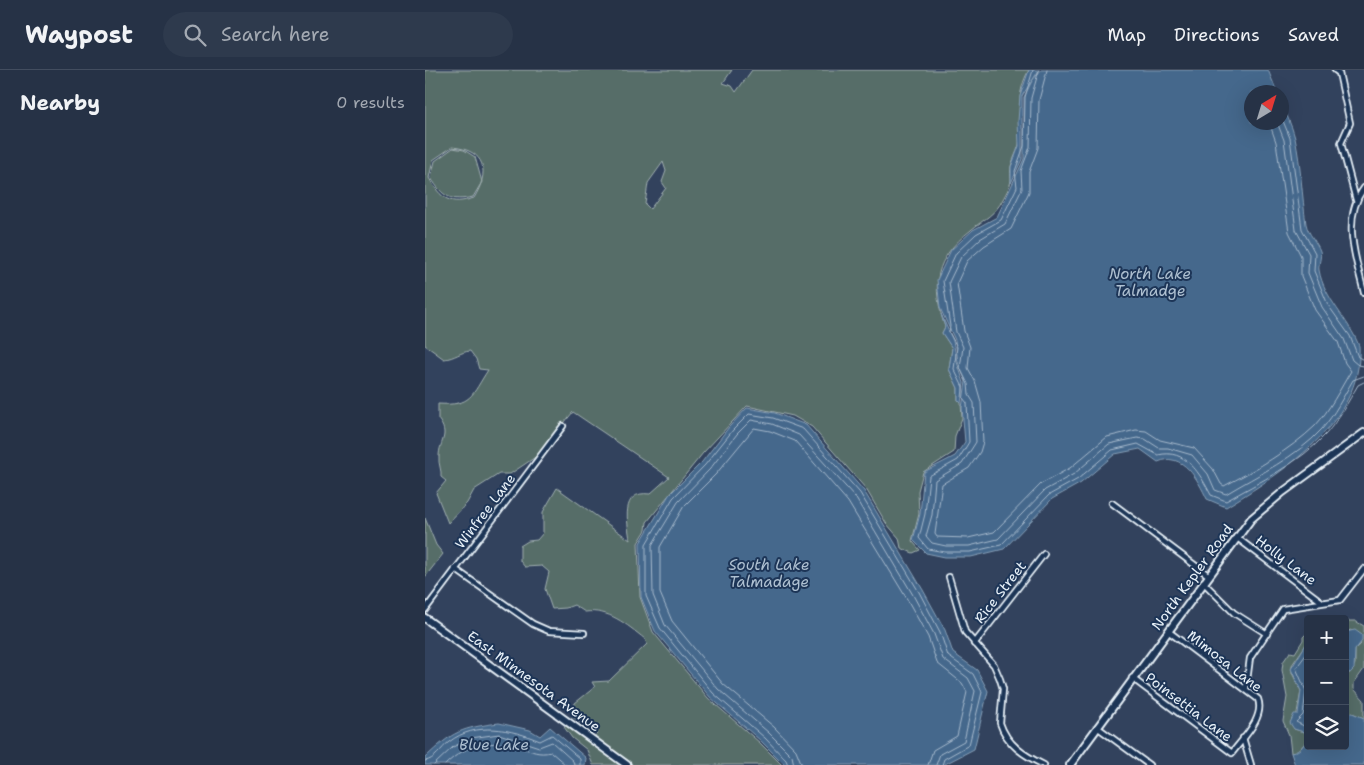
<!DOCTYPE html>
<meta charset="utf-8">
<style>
:root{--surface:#263246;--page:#2e3a4d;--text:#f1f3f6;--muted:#a4aab3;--line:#424d5f}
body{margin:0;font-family:"Shantell Sans",sans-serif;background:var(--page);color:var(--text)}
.controls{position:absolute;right:15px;bottom:15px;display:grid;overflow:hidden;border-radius:5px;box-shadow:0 5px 20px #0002}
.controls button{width:45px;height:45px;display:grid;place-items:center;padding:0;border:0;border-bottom:1px solid var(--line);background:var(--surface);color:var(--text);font:25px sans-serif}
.compass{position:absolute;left:819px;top:15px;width:45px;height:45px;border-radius:50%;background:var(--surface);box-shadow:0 5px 20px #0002;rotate:38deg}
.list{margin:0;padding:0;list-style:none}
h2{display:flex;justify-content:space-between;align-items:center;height:65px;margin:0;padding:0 20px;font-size:21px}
h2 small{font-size:16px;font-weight:400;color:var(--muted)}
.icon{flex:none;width:28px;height:28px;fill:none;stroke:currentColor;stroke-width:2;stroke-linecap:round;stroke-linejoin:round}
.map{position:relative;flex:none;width:939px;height:695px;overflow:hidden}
header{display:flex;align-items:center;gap:30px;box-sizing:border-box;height:70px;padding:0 25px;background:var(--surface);border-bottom:1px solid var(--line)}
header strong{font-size:24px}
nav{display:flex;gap:28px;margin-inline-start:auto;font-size:18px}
.search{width:350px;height:45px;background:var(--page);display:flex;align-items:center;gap:12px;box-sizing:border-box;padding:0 18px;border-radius:28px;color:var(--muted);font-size:19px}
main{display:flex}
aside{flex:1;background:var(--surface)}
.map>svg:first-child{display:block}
</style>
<header>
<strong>Waypost</strong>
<div class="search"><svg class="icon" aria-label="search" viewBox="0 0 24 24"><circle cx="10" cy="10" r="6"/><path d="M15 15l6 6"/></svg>Search here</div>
<nav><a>Map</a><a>Directions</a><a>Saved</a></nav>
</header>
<main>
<aside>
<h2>Nearby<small>0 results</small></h2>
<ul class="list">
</ul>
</aside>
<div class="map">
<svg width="939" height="695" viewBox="0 0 939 695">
<rect width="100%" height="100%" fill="#32425d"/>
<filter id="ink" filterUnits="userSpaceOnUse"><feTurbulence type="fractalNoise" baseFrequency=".02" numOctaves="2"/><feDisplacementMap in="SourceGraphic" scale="10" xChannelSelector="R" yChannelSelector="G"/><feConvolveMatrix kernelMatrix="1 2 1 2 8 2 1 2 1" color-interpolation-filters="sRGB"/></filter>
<g filter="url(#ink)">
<path fill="#576d68" stroke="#a0afb0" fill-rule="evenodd" d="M 0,0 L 307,0 L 298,13 L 307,16 L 311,22 L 327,0 L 604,0 C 591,22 595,44 595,67 C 595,77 589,86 586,96 C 585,101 586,106 586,111 C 585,117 581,123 578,129 C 571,144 559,149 546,160 C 509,189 506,214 520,257 L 517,263 L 527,278 L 524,299 L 533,318 L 533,330 L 536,333 L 537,348 L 530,366 L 529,382 L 498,402 L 493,421 L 494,444 L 487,471 L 495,480 L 488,483 L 476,478 L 474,468 L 461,453 L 441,419 L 387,357 L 368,346 L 322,336 L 278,383 L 222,452 L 221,460 L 213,473 L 215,527 L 228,562 L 283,628 L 335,673 L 357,695 L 206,695 L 169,667 L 172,664 L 148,647 L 150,633 L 170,617 L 167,612 L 184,611 L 222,574 L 220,569 C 201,554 184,539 160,542 L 149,535 L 141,538 L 127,539 L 120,519 L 124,502 L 117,496 L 100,497 L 95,491 L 95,476 L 103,471 L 112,470 L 118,463 L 118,442 L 132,418 L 205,470 C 203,453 194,420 225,424 L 244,407 L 148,342 L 112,386 L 85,404 L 74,404 L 49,420 L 42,433 L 23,453 L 11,423 L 21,411 L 16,407 C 17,400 13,394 14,387 C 14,370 26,366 13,349 L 13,334 C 47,336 46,326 63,300 L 54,299 L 51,289 L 45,281 C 35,282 30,288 19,289 L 0,275 ZM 27,77 C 61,80 65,102 49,128 C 25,136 16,129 4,108 L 8,90 ZM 238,92 L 241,101 L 237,112 L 241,118 L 225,139 L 220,134 L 223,113 Z
M 28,78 L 39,80 L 50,87 L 57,112 L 48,127 C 26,132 18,127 6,108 L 10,91 Z
M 0,448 L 11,475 L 18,484 L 0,507 Z
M 920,551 L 930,551 L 939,556 L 939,599 L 929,613 L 929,619 L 939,630 L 939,648 L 920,640 L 920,602 L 925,603 L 930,594 L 930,580 L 936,574 L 926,560 L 920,562 Z
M 883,562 L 882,573 L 867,595 L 867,603 L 876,621 L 869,659 L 879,662 L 882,665 L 881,672 L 872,682 L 866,683 L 864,665 L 858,651 L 862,627 L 857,600 L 858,592 L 865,582 L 870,583 L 878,570 L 878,567 Z
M 143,655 L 198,695 L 168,695 L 162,680 L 147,668 L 139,657 Z"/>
<path fill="#45688c" stroke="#869fb7" d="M 604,0 L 614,0 L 597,26 L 597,89 L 586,113 L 586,97 L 594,76 L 593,51 L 595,26 Z
M 616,0 L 843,0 L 852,22 L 826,22 L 826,52 L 856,52 L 857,33 C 861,44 867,56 870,68 C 876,96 877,126 881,154 C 883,164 892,172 895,181 C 897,187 893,194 894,200 C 899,229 924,249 934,276 C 939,353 853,405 801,437 L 782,429 C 773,410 758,381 733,392 L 715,379 L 690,384 L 656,413 L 627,429 L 579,479 L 546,487 L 520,487 L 501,483 L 488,470 L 495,444 L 499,402 L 530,386 L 540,372 L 537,338 L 541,312 L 533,292 L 530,270 L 515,238 L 512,210 L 526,180 L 548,160 L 572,147 L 599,89 L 599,27 L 607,11 Z
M 516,244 L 528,271 L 532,292 L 539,313 L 536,333 L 533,330 L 533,318 L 524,299 L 527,278 L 517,263 L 520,257 Z
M 322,338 L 350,343 L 381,355 L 439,421 L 498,520 L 520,560 L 528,583 L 552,600 L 563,621 L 549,679 L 518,695 L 360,695 L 336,671 L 285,627 L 230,561 L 216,527 L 215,473 L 244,425 L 277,392 L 304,357 Z
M 930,560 L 937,565 L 937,571 L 930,580 L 929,599 L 925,603 L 921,602 L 920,562 Z
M 883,571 L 883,676 L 920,676 L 920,640 L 939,648 L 939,695 L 870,695 L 866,683 C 876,681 881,674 882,665 L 879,662 L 869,659 L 865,653 L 869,644 L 873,644 L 876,621 L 866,599 Z
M 74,653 L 105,660 L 115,666 L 125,657 L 161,688 L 160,695 L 0,695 L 0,688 C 28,661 36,658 74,653 Z"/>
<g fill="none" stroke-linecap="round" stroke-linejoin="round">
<path stroke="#a7bacd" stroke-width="1" d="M 608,0 L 600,27 L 599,76 L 590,101 L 592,117 L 576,150 L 551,164 L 531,183 L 518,211 L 525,256 L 524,262 L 532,277 L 529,299 L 538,317 L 538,328 L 542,333 L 544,372 L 533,390 L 504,406 L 500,444 L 494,468 L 503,479 L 520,482 L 545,482 L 576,475 L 624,425 L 653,409 L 687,380 L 713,374 L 733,385 C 761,378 775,404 786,425 L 801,431 C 834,412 875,393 901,364 C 914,349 923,332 933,315 L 939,312
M 614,0 L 606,28 L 605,77 L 596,101 L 597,119 L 580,154 L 555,169 L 536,187 L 524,212 L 531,262 L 538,277 L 535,298 L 543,314 L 544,325 L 549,333 L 551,372 L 537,394 L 510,410 L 507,445 L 501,466 L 507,473 L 521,476 L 544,476 L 573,469 L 620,420 L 649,404 L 684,374 L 712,368 L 720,369 L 734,378 L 743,378 L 767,385 L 783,404 L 790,420 L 801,424 C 832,405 872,387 897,359 C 910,344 918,327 928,310 L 939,306
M 622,0 L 614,30 L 613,78 L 604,102 L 604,122 L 586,159 L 559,176 L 542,191 L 532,213 L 539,261 L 545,277 L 543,298 L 550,311 L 556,332 L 558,372 L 555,382 L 544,398 L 517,414 L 510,464 L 512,467 L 543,468 L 569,462 L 616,414 L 645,398 L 682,367 L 711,360 L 721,361 L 735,370 L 769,378 L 788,399 L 796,414 L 799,416 C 830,400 865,380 890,356 C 905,340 915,319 926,301 L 920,293 L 913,272 L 890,240 L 876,206 L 876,186 L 864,162 L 851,72 L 844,52
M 856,46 L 865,68 L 877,159 L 890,183 L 889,201 L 903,235 L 925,266 L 933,287 L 939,290
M 852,52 L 859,70 L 871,160 L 884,184 L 883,203 L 897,237 L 919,269 L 927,290 L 933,295 L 939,296
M 883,582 L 871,598 L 881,621 L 878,645 L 871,652 L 883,658
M 0,691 C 10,690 16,678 24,672 C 51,651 86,659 115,671 L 127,665 L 155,689 L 155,695
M 9,695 L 28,677 L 46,668 L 74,664 L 114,677 L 127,672 L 148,691 L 149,695
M 20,695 C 42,673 66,669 96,678 C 108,681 113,685 126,682 L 141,695
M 363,695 L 361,690 L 340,668 L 288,623 L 235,558 L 221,526 L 221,474 L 248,428 L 280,395 L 308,360 L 324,344 L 348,348 L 378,359 L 435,423 L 494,522 L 515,562 L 523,586 L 548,604 L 557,622 L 544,675 L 519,689 L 517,695
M 369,695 L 367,686 L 344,663 L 293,619 L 240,555 L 228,525 L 227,475 L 253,432 L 285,399 L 312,364 L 326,350 L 347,354 L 374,365 L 430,427 L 488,525 L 509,564 L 518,589 L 543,608 L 550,621 L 539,671 L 515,684 L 511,695
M 377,695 L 371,680 L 349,657 L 298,614 L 247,551 L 235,523 L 235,477 L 259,436 L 291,404 L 329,358 L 345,361 L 370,371 L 423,432 L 482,529 L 503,567 L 512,593 L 537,613 L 542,622 L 532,666 L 508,680 L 503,695"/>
<g stroke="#e8f1f8" stroke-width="8">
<path id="street" d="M 910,0 L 914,3 L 925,53 L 916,73 L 931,130
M 939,118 C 916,150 931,188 939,223
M 687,433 L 783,505
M 811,467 L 897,532
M 30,499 L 108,554 L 124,561 L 159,563
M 524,507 L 540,562 L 569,595 L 575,609 L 578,619 L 575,653 C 582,675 600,686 619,695
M 778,512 L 809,543 L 842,564
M 0,540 L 138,356
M 549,574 L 619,484
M 707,608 L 807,683 C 818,668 840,648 833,629 L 743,561
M 821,618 L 825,588 L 858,539 L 915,530 L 939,499
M 672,657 L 724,695
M 818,668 L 826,695"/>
</g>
<g stroke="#e8f1f8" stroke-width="10">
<path id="secondary" d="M 0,548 L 202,695
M 645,695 L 826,449 L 858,422 L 939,363"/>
</g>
<use href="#street" stroke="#1d3557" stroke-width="4.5"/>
<use href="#secondary" stroke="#1d3557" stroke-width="6"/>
</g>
</g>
<g text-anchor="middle" stroke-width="4" stroke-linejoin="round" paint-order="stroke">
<g font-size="14" fill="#e8f1f8" stroke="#1d3557">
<text transform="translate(60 441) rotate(-53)" y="5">Winfree Lane</text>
<text transform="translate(861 490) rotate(37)" y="5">Holly Lane</text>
<text transform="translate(767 507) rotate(-54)" y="5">North Kepler Road</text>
<text transform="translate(575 522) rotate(-52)" y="5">Rice Street</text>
<text transform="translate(800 591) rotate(38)" y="5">Mimosa Lane</text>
<text transform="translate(109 611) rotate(36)" y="5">East Minnesota Avenue</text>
<text transform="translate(764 637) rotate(37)" y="5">Poinsettia Lane</text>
</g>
<g font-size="15" font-style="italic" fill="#afc1d2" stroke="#1d3557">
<text x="725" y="209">North Lake<tspan x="725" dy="17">Talmadge</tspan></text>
<text x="344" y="500">South Lake<tspan x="344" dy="17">Talmadage</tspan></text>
<text x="69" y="680">Blue Lake</text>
</g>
</g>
</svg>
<div class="controls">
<button>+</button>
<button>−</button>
<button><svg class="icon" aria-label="layers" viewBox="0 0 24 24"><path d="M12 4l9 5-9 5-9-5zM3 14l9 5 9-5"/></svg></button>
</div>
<svg class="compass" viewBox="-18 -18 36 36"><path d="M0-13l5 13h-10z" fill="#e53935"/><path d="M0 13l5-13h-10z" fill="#a4aab3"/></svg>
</div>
</main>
